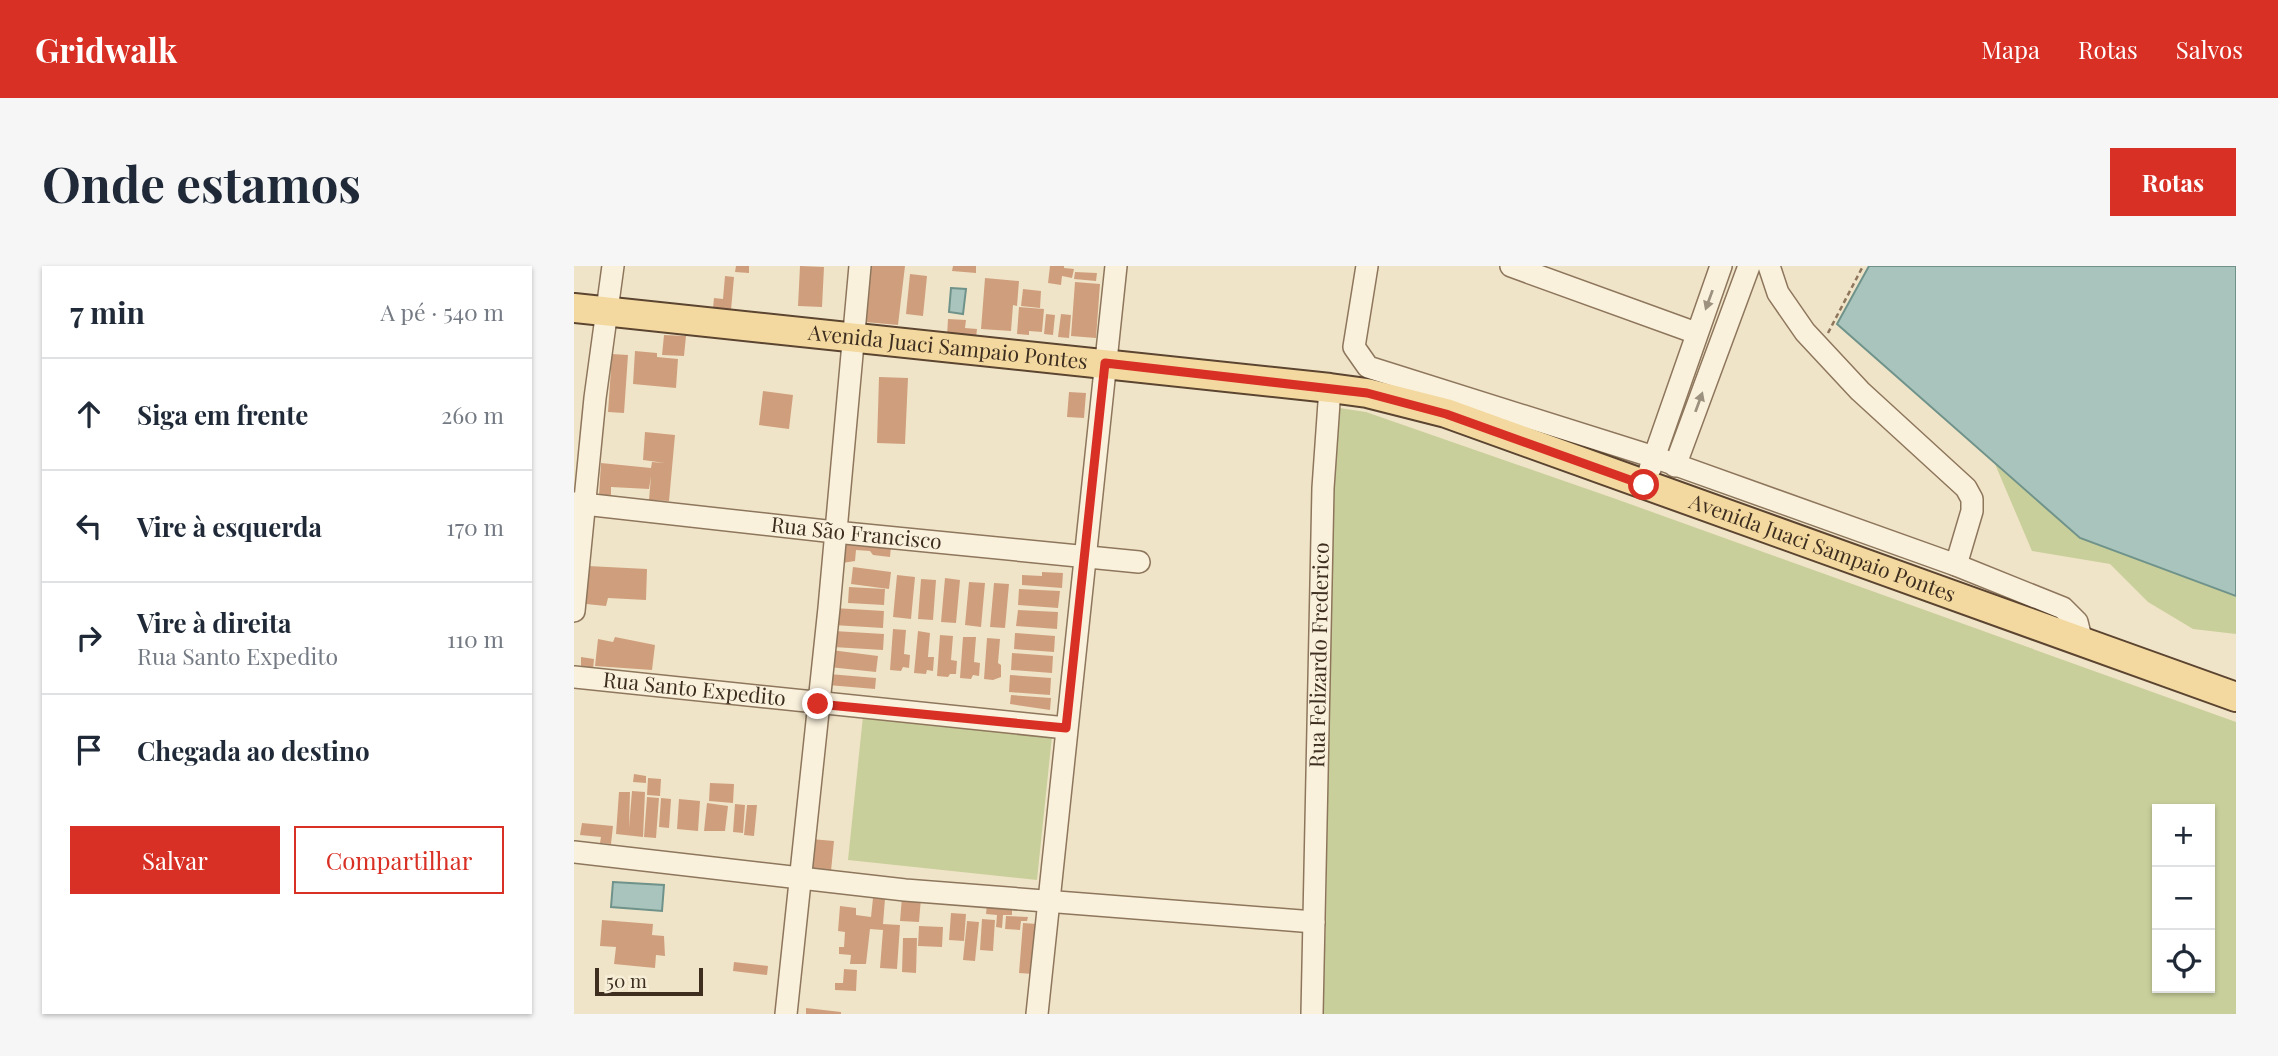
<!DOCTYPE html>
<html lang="pt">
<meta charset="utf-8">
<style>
:root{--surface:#fff;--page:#f6f6f7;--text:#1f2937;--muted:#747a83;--line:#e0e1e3;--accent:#d93025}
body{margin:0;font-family:"Playfair Display",serif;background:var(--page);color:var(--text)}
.controls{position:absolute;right:21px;bottom:21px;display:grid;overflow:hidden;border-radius:0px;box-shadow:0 2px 5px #0004}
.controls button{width:63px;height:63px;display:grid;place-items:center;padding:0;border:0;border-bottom:2px solid var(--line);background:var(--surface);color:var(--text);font:35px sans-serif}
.scale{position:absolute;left:21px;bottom:18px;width:108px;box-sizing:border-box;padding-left:7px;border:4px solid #3d2e20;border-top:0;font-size:19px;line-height:24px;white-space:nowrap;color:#3d2e20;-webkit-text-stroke:5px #f7eed8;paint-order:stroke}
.stop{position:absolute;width:21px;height:21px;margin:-16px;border:5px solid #d93025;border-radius:50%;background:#fff}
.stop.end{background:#d93025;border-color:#fff;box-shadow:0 2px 7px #0008}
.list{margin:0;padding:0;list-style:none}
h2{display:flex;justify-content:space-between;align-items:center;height:91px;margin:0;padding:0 28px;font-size:30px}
h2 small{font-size:23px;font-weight:400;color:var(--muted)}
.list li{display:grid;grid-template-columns:46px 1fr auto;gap:21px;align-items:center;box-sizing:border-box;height:112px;padding:0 28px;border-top:2px solid var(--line)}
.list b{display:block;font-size:26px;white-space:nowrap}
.list p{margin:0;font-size:23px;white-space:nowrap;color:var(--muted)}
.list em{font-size:23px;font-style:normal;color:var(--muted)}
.actions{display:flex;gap:14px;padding:21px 28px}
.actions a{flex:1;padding:16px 0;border:2px solid var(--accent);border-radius:0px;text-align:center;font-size:24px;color:var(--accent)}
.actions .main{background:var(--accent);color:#fff}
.icon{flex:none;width:38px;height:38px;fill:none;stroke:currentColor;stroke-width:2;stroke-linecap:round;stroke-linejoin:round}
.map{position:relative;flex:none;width:1662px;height:748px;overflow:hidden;border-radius:0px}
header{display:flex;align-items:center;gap:42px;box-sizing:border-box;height:98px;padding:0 35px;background:var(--accent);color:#fff}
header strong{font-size:33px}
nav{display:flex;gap:38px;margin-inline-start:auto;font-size:24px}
.intro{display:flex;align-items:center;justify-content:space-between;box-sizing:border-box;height:168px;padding:0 42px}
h1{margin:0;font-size:49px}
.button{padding:18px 32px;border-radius:0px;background:var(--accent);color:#fff;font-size:24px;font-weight:700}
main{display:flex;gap:42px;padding:0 42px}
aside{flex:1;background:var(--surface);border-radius:0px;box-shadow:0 2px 5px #0004}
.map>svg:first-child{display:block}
</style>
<header>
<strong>Gridwalk</strong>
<nav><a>Mapa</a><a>Rotas</a><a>Salvos</a></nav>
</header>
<div class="intro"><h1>Onde estamos</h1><a class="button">Rotas</a></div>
<main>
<aside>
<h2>7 min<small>A pé · 540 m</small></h2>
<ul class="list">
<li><svg class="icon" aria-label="ahead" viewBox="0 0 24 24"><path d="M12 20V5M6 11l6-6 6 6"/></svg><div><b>Siga em frente</b></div><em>260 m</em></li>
<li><svg class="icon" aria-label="left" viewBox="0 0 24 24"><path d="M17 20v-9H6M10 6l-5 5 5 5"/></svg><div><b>Vire à esquerda</b></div><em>170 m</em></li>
<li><svg class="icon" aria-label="right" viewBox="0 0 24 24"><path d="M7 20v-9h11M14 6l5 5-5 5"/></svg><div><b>Vire à direita</b><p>Rua Santo Expedito</p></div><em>110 m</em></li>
<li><svg class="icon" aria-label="arrive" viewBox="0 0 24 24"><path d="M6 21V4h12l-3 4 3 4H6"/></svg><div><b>Chegada ao destino</b></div></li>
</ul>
<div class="actions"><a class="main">Salvar</a><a>Compartilhar</a></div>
</aside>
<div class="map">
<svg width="1662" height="748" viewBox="0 0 1662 748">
<rect width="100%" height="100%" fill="#f0e4c8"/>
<path fill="#c9cf9b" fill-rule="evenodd" d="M 759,141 L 792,146 L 1042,233 L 1662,456 L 1662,748 L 748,748 L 752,658 ZM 1583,543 L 1636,543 L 1636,722 L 1583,722 Z
M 1421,198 L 1506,272 L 1662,330 L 1662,368 L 1619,363 L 1574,336 L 1536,298 L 1458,285 Z
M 289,450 L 478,470 L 463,614 L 274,594 Z"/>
<path fill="#a9c4bc" stroke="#6f938a" stroke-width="2" d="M 1295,0 L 1662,0 L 1662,330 L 1506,272 L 1263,58 Z
M 377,22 L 392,23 L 389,48 L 375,46 Z
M 39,616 L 90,619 L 88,645 L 37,641 Z"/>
<path fill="#cf9f7d" d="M 162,0 L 175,0 L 175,7 L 161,6 Z
M 226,0 L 250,1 L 248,41 L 224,40 Z
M 297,0 L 331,0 L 324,59 L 291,56 Z
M 379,0 L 402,0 L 402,7 L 378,5 Z
M 476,0 L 490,0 L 490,2 L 500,3 L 498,12 L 488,10 L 487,19 L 474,17 Z
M 501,6 L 523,7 L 522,15 L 500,13 Z
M 336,8 L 353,10 L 349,50 L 332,48 Z
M 151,10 L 160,11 L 157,44 L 139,42 L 140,32 L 149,33 Z
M 411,12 L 445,15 L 443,40 L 439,39 L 437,65 L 407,63 Z
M 501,16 L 526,18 L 522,72 L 497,70 Z
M 449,23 L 467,25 L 466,42 L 447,40 Z
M 445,41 L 470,43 L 468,66 L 455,65 L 455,69 L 443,68 Z
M 472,48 L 481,49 L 479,69 L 470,68 Z
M 487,48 L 497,49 L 495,72 L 484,71 Z
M 374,53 L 392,54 L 391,62 L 403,63 L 402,72 L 373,70 Z
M 90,69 L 112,70 L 110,90 L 88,89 Z
M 61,85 L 83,87 L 83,91 L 104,93 L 102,122 L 59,118 Z
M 38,88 L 54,89 L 50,147 L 34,146 Z
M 305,111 L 334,112 L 331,178 L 303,177 Z
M 189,125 L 219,129 L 215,163 L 185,159 Z
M 495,126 L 512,127 L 510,152 L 493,151 Z
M 71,166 L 101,169 L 95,235 L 75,234 L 77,210 L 75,223 L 37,221 L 37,229 L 25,229 L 27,197 L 77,202 L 78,196 L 91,197 L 69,194 Z
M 269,276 L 317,280 L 316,291 L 299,289 L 296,285 L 282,284 L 281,295 L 268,297 Z
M 14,300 L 73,303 L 72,334 L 34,332 L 32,340 L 12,338 L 10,329 Z
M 279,301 L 317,306 L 315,323 L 277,318 Z
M 468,306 L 489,307 L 488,322 L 448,319 L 448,309 L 468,310 Z
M 323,309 L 341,311 L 337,353 L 319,351 Z
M 371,312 L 386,314 L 382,357 L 367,356 Z
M 347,313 L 362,314 L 359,354 L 344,353 Z
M 395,316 L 411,317 L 407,361 L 391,359 Z
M 420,317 L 435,318 L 431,362 L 416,361 Z
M 275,321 L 311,323 L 310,339 L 274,337 Z
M 445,323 L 486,325 L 484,342 L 444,339 Z
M 260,342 L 310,345 L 309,362 L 259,359 Z
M 444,344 L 484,346 L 483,363 L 442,360 Z
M 319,363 L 332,364 L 330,388 L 336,389 L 335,402 L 329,401 L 327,405 L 316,404 Z
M 260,365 L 310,368 L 309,384 L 259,381 Z
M 344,365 L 356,367 L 354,391 L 360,391 L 359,405 L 353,404 L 352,408 L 340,407 Z
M 441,367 L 481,370 L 480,386 L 440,383 Z
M 366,369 L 379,370 L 377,394 L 383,395 L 382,408 L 376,408 L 374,411 L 363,410 Z
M 41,371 L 81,379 L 78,404 L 21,400 L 24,373 L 39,376 Z
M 389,371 L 402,371 L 400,396 L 406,397 L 405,410 L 399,409 L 397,413 L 386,412 Z
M 413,372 L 426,373 L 424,397 L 427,399 L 427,411 L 419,414 L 410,413 Z
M 257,384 L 304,390 L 302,406 L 255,401 Z
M 438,387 L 479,390 L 478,407 L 437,404 Z
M 7,391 L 20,393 L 19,404 L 7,402 Z
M 255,408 L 302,412 L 301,423 L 254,419 Z
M 436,409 L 477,412 L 476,429 L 435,426 Z
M 437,429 L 477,432 L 476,444 L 436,438 Z
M 60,508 L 72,510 L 72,517 L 59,516 Z
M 74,512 L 87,513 L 86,530 L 73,529 Z
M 136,517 L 160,518 L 159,537 L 135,535 Z
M 58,525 L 71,526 L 69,571 L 42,568 L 45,526 L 56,526 L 55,562 Z
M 73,531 L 85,532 L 82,572 L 70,571 Z
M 87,532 L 97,533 L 95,562 L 85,561 Z
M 105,533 L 126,535 L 124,565 L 103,563 Z
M 133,537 L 154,540 L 151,565 L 130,565 Z
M 161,538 L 171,539 L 169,567 L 159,566 Z
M 173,539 L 183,539 L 180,570 L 170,569 Z
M 8,557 L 39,560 L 37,578 L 26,577 L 27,571 L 6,569 Z
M 237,573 L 260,575 L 257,605 L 246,603 L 245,611 L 233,610 Z
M 328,631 L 347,632 L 345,656 L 326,655 Z
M 299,632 L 311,633 L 309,658 L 326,659 L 323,703 L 306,702 L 309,664 L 296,663 L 292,698 L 276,698 L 277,689 L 265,688 L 265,681 L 270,681 L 271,666 L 264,665 L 266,640 L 282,642 L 282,649 L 297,651 Z
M 413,638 L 438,640 L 438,649 L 429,649 L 428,662 L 422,661 L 423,649 L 412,648 Z
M 377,647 L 392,648 L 390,675 L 375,674 Z
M 432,650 L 454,651 L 453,655 L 447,655 L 446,664 L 431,663 Z
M 408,653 L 421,654 L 419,685 L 406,684 Z
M 28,654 L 79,658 L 78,669 L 90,670 L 91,690 L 82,689 L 81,702 L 40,698 L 42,681 L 26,680 Z
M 393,655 L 405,656 L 401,695 L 389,694 Z
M 449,657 L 463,658 L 459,708 L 445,707 Z
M 345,660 L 369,661 L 368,681 L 344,680 Z
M 329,672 L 343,672 L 342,707 L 328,706 Z
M 160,696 L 194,700 L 193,709 L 159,705 Z
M 270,703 L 283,704 L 282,725 L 261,724 L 261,717 L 269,717 Z
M 232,742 L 267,746 L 267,748 L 232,748 Z"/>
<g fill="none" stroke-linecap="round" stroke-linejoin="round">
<g stroke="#8d765c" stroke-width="24">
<g id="minor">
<path d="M 793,0 L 780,81 L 794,101 L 1080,191 L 1382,299 L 1489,342 L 1503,356 L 1508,376"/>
<path d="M 937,0 L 1122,67"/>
<path d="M 1195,0 L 1204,27 L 1231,66 L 1286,125 L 1392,222 L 1398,233 L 1398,245 L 1382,299"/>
<path d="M 1101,200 L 1175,0"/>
<path d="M 1076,203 L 1147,0"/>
<path id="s1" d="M 0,237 L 261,266 L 565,296"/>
<path d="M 0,345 L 21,132 L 39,0"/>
<path id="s2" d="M 0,411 L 492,462"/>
<path d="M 0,586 L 331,624 L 740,656"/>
<path d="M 212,748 L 255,342 L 286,0"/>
<path d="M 463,748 L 542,0"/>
<path id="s3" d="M 738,748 L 749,222 L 756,122"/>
</g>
</g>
<g stroke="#5b4430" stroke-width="32">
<g id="major">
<path id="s4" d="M 0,42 L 756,122 L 793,127 L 872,147 L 1662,431"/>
</g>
</g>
<path stroke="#8d765c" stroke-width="2.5" stroke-dasharray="5 3.5" stroke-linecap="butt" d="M 1254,67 L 1289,0"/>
<use href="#minor" stroke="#faf1dc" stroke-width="21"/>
<use href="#major" stroke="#f3d9a0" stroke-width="28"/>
</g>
<defs><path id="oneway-solid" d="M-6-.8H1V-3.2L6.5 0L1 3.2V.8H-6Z" transform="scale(1.75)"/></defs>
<g fill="#9c907e">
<use href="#oneway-solid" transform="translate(1135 34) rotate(110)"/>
<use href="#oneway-solid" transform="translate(1125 136) rotate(-70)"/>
</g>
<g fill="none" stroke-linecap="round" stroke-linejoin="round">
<path stroke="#d93025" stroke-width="9" d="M 244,438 L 492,462 L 531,97 L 793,127 L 872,148 L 1070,219"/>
</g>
<g text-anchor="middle" stroke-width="5" stroke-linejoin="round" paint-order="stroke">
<g font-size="21" fill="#3d2e20" stroke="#f7eed8">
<text dy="7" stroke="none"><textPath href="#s4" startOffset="376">Avenida Juaci Sampaio Pontes</textPath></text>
<text dy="7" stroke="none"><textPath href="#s1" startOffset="284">Rua São Francisco</textPath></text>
<text dy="7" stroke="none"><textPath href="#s4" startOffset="1279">Avenida Juaci Sampaio Pontes</textPath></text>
<text dy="7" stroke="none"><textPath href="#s3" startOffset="359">Rua Felizardo Frederico</textPath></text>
<text dy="7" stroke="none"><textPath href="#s2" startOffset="121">Rua Santo Expedito</textPath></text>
</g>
</g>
</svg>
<div class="controls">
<button>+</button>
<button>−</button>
<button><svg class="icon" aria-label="locate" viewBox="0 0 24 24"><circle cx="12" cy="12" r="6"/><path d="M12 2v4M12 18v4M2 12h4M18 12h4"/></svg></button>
</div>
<div class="scale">50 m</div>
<div class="stop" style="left:1070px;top:219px"></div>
<div class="stop end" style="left:244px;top:438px"></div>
</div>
</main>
